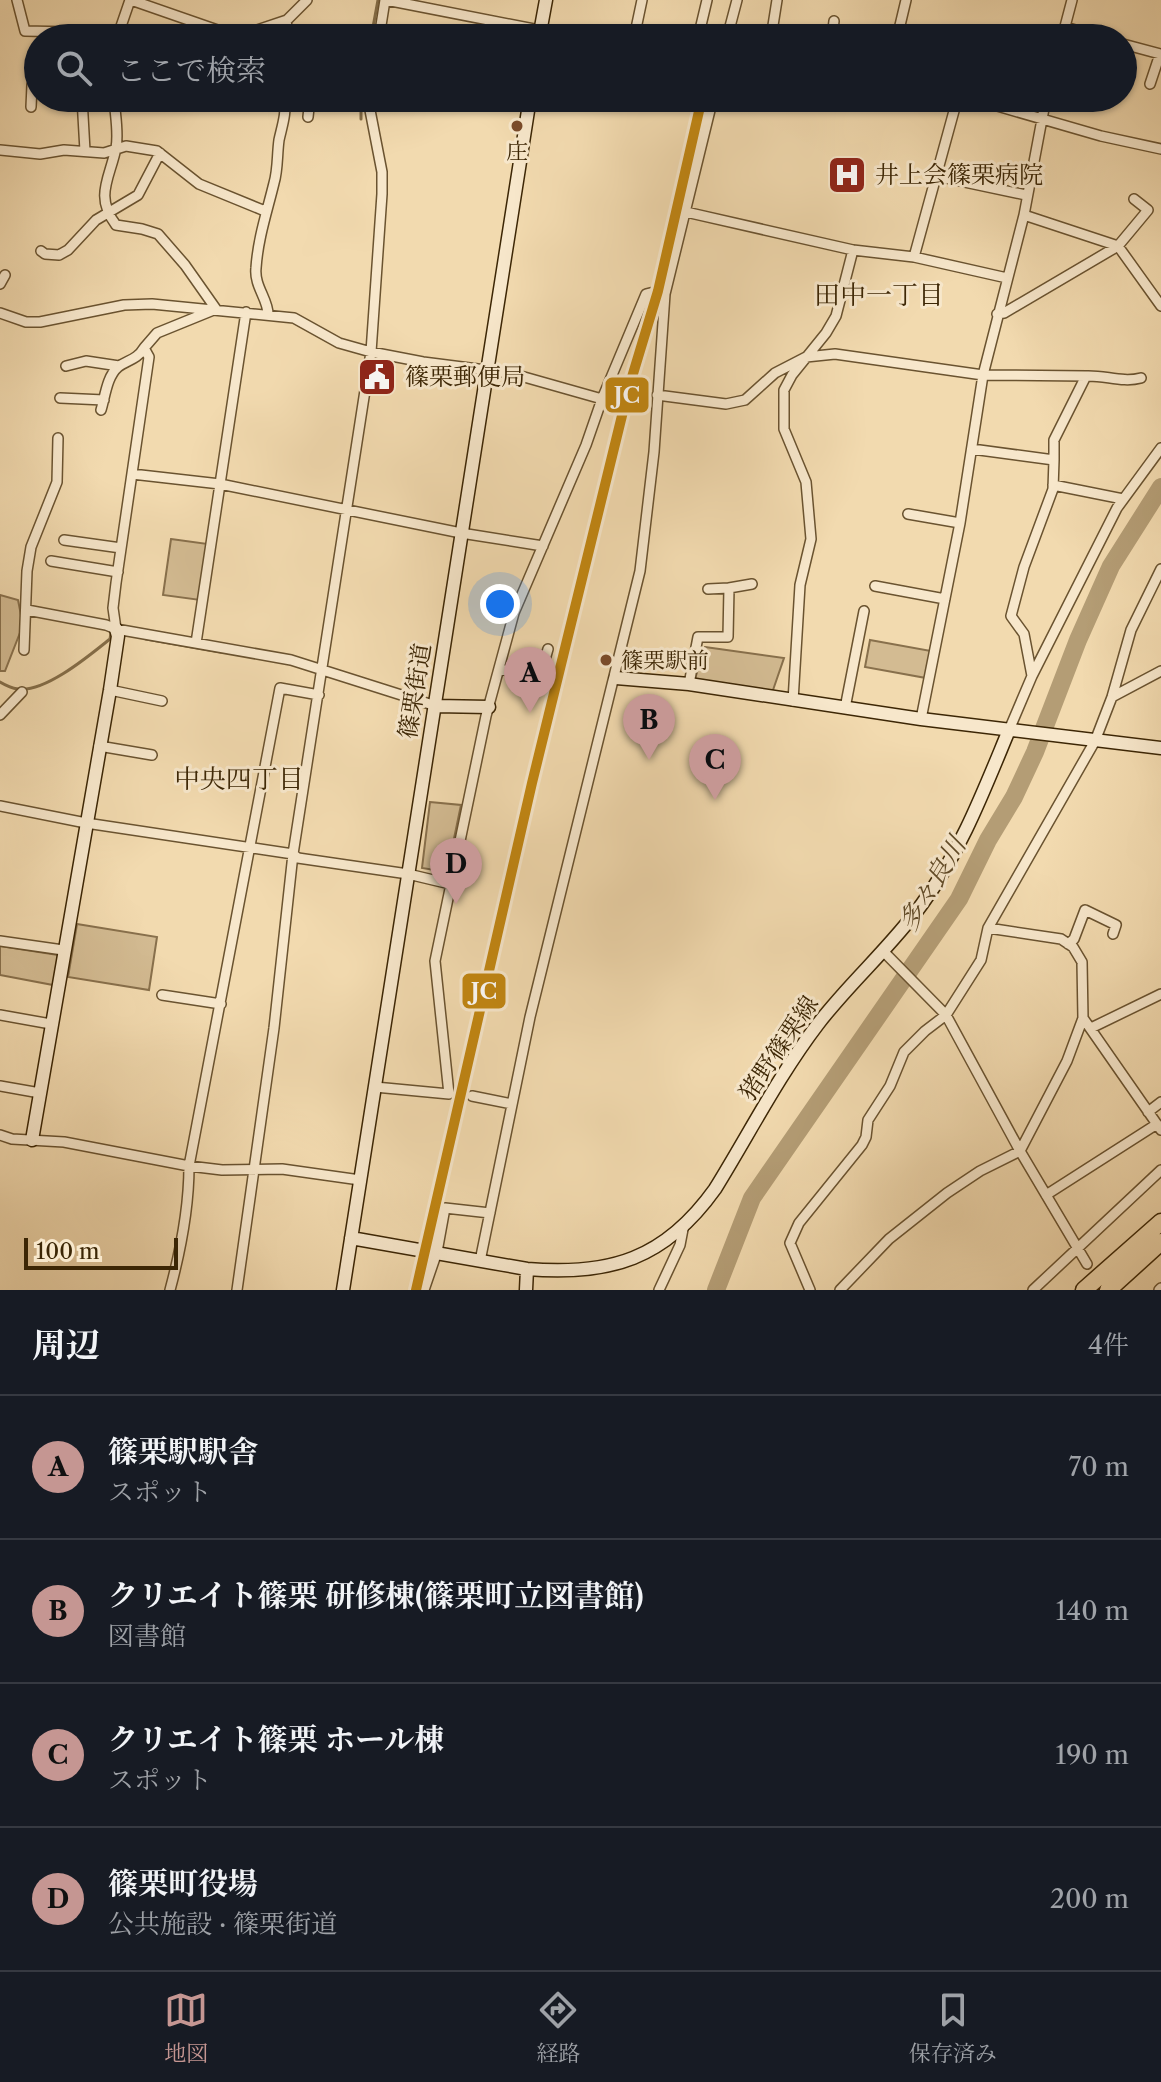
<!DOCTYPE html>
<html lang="ja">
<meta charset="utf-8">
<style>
:root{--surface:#171b24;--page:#242831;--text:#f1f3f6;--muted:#9ea1a6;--line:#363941;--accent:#c59692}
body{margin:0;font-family:"Libre Caslon Text","Noto Serif JP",serif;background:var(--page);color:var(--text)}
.scale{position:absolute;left:24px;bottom:20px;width:154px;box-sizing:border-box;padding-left:8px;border:4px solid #3c2605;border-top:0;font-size:22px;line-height:28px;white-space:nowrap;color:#3c2605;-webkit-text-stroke:6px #f7e7cb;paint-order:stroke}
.you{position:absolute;left:500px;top:604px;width:28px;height:28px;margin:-20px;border:6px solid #fff;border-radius:50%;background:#1a73e8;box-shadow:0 0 0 12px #1a73e833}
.badge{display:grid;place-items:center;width:52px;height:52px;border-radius:50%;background:var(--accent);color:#111;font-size:26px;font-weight:700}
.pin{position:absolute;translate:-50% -66px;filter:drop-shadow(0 2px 4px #0008)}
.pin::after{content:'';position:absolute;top:42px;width:28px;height:24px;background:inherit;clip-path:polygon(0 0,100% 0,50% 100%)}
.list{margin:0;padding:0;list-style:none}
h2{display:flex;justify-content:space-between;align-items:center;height:104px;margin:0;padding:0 32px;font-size:34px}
h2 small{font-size:26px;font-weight:400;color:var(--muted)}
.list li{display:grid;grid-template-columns:52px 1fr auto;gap:24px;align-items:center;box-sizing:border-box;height:144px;padding:0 32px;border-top:2px solid var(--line)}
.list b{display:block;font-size:30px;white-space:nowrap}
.list p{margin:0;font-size:26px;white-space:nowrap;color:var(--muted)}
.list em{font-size:26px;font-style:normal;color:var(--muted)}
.icon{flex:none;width:44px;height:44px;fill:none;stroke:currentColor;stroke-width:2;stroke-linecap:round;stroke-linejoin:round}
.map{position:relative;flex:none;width:1161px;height:1290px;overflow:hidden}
.search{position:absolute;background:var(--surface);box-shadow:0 2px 6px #0004;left:24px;right:24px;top:24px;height:88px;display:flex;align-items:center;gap:20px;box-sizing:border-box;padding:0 28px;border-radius:44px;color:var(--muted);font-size:30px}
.sheet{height:680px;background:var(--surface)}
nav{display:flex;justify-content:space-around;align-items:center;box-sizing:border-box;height:112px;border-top:2px solid var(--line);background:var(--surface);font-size:22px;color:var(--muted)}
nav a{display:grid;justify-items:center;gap:4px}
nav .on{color:var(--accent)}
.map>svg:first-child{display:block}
</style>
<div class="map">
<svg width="1161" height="1290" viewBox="0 0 1161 1290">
<rect width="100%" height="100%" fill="#f2daaf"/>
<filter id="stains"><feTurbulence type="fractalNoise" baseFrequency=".0025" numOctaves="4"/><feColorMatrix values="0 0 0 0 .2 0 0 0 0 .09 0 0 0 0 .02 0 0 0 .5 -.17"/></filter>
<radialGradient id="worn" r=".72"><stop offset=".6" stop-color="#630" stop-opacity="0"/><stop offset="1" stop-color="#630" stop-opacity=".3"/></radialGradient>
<path fill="#d3bb92" stroke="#88704c" stroke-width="2" d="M 171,539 L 208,544 L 200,600 L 163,595 Z
M 0,595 L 18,600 L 23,625 L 5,671 L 0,671 Z
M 870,640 L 931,651 L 926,678 L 865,667 Z
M 705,647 L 784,658 L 772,693 L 694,682 Z
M 430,802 L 461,805 L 447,872 L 422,868 Z
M 77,924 L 157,937 L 149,990 L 68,977 Z
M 0,946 L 58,955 L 53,985 L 0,975 Z"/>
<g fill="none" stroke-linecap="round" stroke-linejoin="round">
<path stroke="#846d48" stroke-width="3" d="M 371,38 L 378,0
M 361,119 L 361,98
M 146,639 L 221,652
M 0,682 C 5,685 11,688 18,689 C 45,693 90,655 110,639 L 111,633"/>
<path stroke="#b49d75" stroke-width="18" d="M 716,1290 L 752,1198 L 959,899 L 988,840 L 1014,797 L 1035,752 L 1078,640 L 1111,566 L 1161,487"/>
<g stroke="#6a5330" stroke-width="12">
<path id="street" d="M 17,0 L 25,31 L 72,32 L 99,38
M 131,0 L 223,32 L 242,35 L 287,20
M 386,0 L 580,38
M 1065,27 L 1103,38
M 899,31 L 924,38
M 117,38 L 130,0
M 284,38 L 287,20 L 307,0
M 379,38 L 385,0
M 634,38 L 642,0
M 698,38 L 707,0
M 727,38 L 737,0
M 771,38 L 777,0
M 832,38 L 834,21
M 897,38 L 906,0
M 1062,38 L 1072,0
M 1123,44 L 1160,54 L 1150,84
M 82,98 L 85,151
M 114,98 C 115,114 119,133 116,148 C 110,178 94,196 116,225 L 142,229 L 158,234 L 185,265 L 216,309 L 157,333 L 144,348 L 149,357 L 116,583 L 113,608 L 116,629
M 947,98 L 987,103 L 1101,136 L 1161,149
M 957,100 L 914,257 L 1007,278
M 31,107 L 32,85 L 38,72
M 308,117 L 310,98
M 0,150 L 40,154 L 64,150 L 104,153 L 126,146 L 157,151 L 199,184 L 265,211
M 936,176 L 1026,195
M 686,212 L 853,250 L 914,257
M 1024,215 L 1118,246 L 1148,210 L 1134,199
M 41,251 L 45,254 L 59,255 L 68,250 L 96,220 L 138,195 L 160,153
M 0,284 L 5,275
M 0,313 L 26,322 L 40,322 L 124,305 L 152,304 L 294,318 L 339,343 L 371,352 L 423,362 L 510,373 L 602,399
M 268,314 C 268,299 254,286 256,268 C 258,238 267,212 274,183 C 278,170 277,154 279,140 C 282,126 287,113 284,98
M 997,314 L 1004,313 L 1118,246 L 1161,306
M 66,366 L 86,361 L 119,366
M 1086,376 C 1105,375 1122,383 1141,378
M 657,395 L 726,404 L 745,400 L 775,373 L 806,357 L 835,354 L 983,375 L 1086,376 L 1054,440 L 1054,460
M 60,398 L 104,400
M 101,410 C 105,397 107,376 118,367 C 127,360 137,360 144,348
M 972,449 L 1054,460 L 1053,489 L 1024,567 L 1011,616 L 1024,634 L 1032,676
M 132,474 L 220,484 L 461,533 L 543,546
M 1053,485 L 1123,499
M 908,514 L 960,523
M 64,540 L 121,548
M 51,561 L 118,572
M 875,586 L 945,599
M 708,589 L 729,588
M 27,610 L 106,625 L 116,629 L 291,660 L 436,706
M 196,643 L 246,312
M 24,650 L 27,571 L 31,547 L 57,482 L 58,438
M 499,669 L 540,677 L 548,649
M 689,684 L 698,637 L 728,637 L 729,588 L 752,584
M 110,690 L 162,701
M 1112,697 L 1161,671
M 793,701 L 800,585 L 811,539 L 806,482 L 784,429 L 784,390 L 792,375 L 826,333 L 836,316 L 853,250
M 845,708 L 864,611
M 0,715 L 22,692
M 921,719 L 960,523 L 983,375 L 1024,215 L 1046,98
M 1009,730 L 1032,676 L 1117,508 L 1161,448
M 99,746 L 152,755
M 0,806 L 86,823 L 293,854 L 298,858 L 408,874 L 450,884
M 0,941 L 63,950
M 1068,944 L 1074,939 L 1085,910 L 1116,925 L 1113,934
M 883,951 L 946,1015 L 1020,1151 L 1087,1264
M 162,995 L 221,1004
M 0,1015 L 51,1024
M 1083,1018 L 1161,1130
M 1091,1028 L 1161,994
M 0,1086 L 40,1093
M 375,1087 L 449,1094 L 435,961 L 486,716 L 514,613 L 586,445 L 602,399 L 646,294 L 658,291 L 665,294
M 472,1096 L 512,1104
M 1148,1112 L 1161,1102
M 0,1135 L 12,1139 L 64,1142 L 189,1166 L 222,1170 L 282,1169 L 360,1180
M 1046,1195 L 1157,1124
M 480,1261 L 530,1017 L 640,571 L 654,452 L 665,294 L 713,98
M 170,1290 C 181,1249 189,1209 189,1166 L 280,688 L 319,695
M 237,1290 L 274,1028 L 293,854 L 371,352 L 382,194 L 382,172 L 369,105 L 370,98
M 424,1290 L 437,1252 L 445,1208 L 490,1213
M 659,1290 L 680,1245 L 684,1224
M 810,1290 L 790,1243 L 799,1223 L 862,1145 L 866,1137 L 868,1120 L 890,1086 L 904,1052 L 925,1031 L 946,1015 L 981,960 L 988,928 L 1095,741 L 1112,697 L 1131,630 L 1161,569
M 840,1290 L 889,1239 L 947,1193 L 980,1171 L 1020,1151 L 1067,1061 L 1083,1018 L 1082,962 L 1073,947 L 1061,939 L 988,928
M 1033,1290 L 1161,1170
M 1159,1290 L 1161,1288"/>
</g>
<g stroke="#3c2605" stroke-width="15">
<path id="secondary" d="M 539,38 L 546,0
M 616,678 L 689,684 L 921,719 L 1161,748
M 436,706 L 489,707
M 32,1140 L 110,690 L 118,636 L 116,629
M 351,1238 L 527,1269 C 610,1276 665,1259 715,1189 C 749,1134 779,1075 818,1024 C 850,982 891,947 922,904 C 961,851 984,790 1009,730
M 343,1290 L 530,98
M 526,1290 L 527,1269"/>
</g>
<g stroke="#3c2605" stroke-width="19">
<path id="highway" d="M 1084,1290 L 1161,1222
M 1108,1290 L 1161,1242"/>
</g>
<use href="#street" stroke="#f7e7cb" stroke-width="9"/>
<use href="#secondary" stroke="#f7e7cb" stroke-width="12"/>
<use href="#highway" stroke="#f2daaf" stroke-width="16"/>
<g stroke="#f7e7cb" stroke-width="16">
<path id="rail-1" d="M 416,1290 L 532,783 L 629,387 L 658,291 L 702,98"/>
</g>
<use href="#rail-1" stroke="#c18612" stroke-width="10"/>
</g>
<defs>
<g id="hospital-square" transform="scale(2)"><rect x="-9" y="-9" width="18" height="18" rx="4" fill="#8f2418" stroke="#f7e7cb"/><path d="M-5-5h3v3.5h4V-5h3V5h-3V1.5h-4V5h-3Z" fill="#fff"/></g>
<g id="civic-square" transform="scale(2)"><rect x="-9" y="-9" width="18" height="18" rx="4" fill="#8f2418" stroke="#f7e7cb"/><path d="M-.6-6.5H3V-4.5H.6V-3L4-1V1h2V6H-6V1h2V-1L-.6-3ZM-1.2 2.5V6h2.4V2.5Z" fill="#fff"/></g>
</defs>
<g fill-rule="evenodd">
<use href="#hospital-square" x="847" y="175"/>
<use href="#civic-square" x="377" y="377"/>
</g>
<g fill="#7a4b2a" stroke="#f7e7cb" stroke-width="3">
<circle cx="517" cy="126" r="7"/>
<circle cx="606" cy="660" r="7"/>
</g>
<g text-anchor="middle" stroke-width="6" stroke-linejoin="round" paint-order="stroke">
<g font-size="22" fill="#3c2605" stroke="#f7e7cb">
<text x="517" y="159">庄</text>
<text x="621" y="668" text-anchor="start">篠栗駅前</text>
</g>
<g font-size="24" fill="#3c2605" stroke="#f7e7cb" text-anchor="start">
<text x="875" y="183">井上会篠栗病院</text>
<text x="405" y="385">篠栗郵便局</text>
</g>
<g font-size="24" fill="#3c2605" stroke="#f7e7cb">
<text transform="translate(415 691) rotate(-81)" y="8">篠栗街道</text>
<text transform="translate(779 1048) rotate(-56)" y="8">猪野篠栗線</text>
</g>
<g font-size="26" fill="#3c2605" stroke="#f7e7cb">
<text x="879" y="304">田中一丁目</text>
<text x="239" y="788">中央四丁目</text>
</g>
<g font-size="26" font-style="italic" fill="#604a27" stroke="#f7e7cb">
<text transform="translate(932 884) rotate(-59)" y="9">多々良川</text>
</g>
</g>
<g stroke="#f7e7cb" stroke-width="3">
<rect x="604" y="376" width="46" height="38" rx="8" fill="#c18612"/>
<rect x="461" y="972" width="46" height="38" rx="8" fill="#c18612"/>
</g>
<g font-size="22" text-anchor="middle" font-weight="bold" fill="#fff">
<text x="627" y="403">JC</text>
<text x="484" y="999">JC</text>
</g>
<rect width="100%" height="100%" filter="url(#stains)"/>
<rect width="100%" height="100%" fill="url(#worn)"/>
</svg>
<div class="scale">100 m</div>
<div class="you"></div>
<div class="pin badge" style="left:530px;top:713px">A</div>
<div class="pin badge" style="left:649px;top:760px">B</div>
<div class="pin badge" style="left:715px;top:800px">C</div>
<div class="pin badge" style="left:456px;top:904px">D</div>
<div class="search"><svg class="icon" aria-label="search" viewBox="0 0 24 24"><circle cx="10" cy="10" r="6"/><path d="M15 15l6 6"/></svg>ここで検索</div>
</div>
<section class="sheet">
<h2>周辺<small>4件</small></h2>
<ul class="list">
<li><span class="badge">A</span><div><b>篠栗駅駅舎</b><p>スポット</p></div><em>70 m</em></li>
<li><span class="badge">B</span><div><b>クリエイト篠栗 研修棟(篠栗町立図書館)</b><p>図書館</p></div><em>140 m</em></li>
<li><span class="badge">C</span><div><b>クリエイト篠栗 ホール棟</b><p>スポット</p></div><em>190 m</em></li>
<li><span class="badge">D</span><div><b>篠栗町役場</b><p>公共施設 · 篠栗街道</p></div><em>200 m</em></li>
</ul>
</section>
<nav>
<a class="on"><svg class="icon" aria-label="map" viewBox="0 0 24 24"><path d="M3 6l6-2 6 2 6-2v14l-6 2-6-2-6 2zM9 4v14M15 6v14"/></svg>地図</a>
<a><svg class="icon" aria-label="directions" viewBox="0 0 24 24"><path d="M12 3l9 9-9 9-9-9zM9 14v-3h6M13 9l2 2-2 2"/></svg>経路</a>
<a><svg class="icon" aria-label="saved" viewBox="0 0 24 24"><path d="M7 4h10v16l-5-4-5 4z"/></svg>保存済み</a>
</nav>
